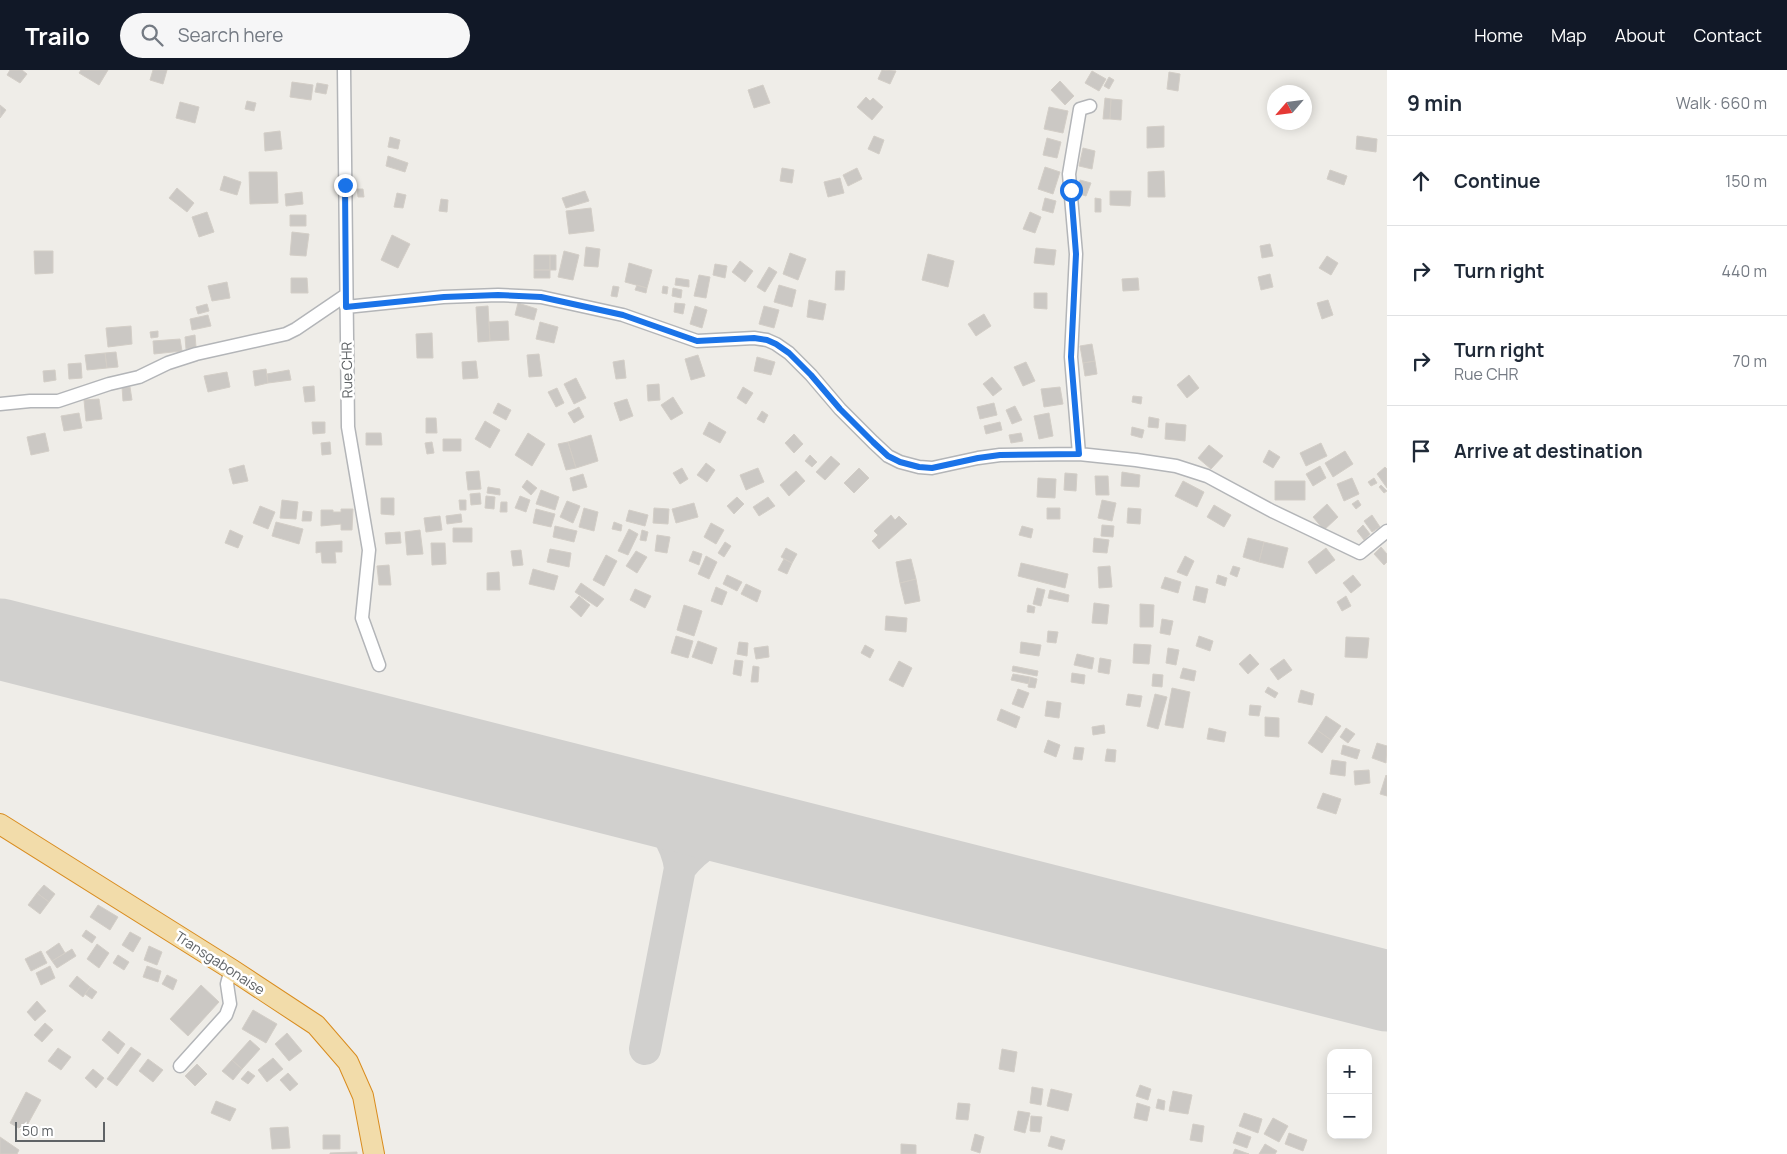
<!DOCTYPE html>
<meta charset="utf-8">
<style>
:root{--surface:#fff;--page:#f6f6f7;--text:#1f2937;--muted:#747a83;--line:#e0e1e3;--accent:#111827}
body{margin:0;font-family:Manrope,sans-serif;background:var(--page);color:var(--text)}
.controls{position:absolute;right:15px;bottom:15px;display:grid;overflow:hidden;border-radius:10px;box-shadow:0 2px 12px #0003}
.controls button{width:45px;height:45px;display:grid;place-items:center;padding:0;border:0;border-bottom:1px solid var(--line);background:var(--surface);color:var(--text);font:25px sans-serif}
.compass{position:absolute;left:1267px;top:15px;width:45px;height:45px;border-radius:50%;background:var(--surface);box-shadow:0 2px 12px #0003;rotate:242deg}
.scale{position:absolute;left:15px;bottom:12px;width:90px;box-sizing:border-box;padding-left:5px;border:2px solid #5f6366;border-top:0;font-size:14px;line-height:18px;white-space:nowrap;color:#5f6366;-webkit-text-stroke:4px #fff;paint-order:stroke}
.stop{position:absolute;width:15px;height:15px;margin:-11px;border:4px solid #1a73e8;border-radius:50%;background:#fff}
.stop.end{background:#1a73e8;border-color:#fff;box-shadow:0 1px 5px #0008}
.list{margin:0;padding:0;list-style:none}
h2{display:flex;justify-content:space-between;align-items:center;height:65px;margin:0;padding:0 20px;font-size:21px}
h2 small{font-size:16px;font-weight:400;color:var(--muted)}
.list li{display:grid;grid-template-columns:32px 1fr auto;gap:15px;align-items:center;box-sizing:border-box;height:90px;padding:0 20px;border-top:1px solid var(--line)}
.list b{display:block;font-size:19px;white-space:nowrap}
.list p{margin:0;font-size:16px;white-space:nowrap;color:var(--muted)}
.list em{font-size:16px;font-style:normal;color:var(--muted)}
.icon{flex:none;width:28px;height:28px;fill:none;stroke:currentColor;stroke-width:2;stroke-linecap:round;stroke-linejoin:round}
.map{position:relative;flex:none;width:1387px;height:1084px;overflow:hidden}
header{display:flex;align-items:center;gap:30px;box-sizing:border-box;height:70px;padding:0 25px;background:var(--accent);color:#fff}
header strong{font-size:24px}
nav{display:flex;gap:28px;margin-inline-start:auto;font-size:18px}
.search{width:350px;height:45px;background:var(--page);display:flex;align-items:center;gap:12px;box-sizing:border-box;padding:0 18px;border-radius:28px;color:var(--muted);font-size:19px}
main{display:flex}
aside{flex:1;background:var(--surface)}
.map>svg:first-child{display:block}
</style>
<header>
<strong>Trailo</strong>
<div class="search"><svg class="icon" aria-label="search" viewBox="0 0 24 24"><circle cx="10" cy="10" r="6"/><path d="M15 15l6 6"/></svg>Search here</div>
<nav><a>Home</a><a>Map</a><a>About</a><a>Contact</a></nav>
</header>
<main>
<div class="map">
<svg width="1387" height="1084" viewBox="0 0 1387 1084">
<rect width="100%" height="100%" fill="#efede8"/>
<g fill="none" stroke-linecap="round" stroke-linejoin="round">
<path stroke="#d1d0ce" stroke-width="32" d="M 637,730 C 658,751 676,767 680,798 L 645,979
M 680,798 C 702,770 718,768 751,760"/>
<path stroke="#d1d0ce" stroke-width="81" d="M 0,569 L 1387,921"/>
</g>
<path fill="#cbc8c4" stroke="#d3cec7" d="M 10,0 L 22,0 L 27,4 L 20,13 L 7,5 Z
M 81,0 L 108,0 L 99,15 L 79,3 Z
M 153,0 L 167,0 L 163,14 L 150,10 Z
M 882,0 L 896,1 L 890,14 L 878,9 Z
M 1092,1 L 1106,9 L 1099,21 L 1085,13 Z
M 1169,2 L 1180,4 L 1178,21 L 1167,19 Z
M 1109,7 L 1114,10 L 1109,19 L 1104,16 Z
M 1060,11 L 1074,26 L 1065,35 L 1051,20 Z
M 292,12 L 313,15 L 311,30 L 290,27 Z
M 317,13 L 328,15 L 326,24 L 315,22 Z
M 763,15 L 770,33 L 754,38 L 748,20 Z
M 866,27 L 870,31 L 873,28 L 883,37 L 872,50 L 857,37 Z
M 1105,28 L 1111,29 L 1110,49 L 1103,49 Z
M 1111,29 L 1122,30 L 1121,50 L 1110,49 Z
M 247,31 L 256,33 L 254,41 L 245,39 Z
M 180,32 L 199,37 L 195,53 L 176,48 Z
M 0,35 L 6,40 L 0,48 Z
M 1049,37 L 1068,41 L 1063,63 L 1044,59 Z
M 1164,56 L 1164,77 L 1147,78 L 1147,57 Z
M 280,61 L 282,79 L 265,81 L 264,63 Z
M 874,66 L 884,70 L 879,84 L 868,79 Z
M 1357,66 L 1377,69 L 1376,82 L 1356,79 Z
M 390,67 L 400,70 L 398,79 L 388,77 Z
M 1047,68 L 1061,72 L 1057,88 L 1043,85 Z
M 1083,78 L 1095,81 L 1092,99 L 1079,96 Z
M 388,86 L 408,93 L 405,102 L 386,96 Z
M 1045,97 L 1060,102 L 1053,124 L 1038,119 Z
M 782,98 L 794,100 L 792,113 L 780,111 Z
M 857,98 L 862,109 L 848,116 L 843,105 Z
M 1330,100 L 1347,106 L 1344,115 L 1327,109 Z
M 1164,101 L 1165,127 L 1148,127 L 1148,102 Z
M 249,102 L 277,102 L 278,133 L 250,134 Z
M 224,106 L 241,112 L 237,125 L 220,120 Z
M 840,108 L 844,123 L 828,127 L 824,112 Z
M 1080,110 L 1091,113 L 1086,126 L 1076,123 Z
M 177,118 L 194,133 L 187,142 L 169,128 Z
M 357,119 L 363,119 L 364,127 L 358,127 Z
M 585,121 L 589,131 L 566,138 L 562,128 Z
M 1110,121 L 1131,121 L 1130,136 L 1110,135 Z
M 302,122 L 303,134 L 286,136 L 285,124 Z
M 397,123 L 406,125 L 403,138 L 394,137 Z
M 1045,128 L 1056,131 L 1053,143 L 1042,140 Z
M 1095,128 L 1101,129 L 1101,142 L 1095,142 Z
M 441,129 L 448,130 L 447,142 L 439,141 Z
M 591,138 L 594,161 L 569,164 L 566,141 Z
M 207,142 L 214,162 L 199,167 L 192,147 Z
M 1030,142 L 1041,147 L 1035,163 L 1023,159 Z
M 290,145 L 306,145 L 306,156 L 290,156 Z
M 292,162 L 309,164 L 306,186 L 290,185 Z
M 392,165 L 410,174 L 398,198 L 381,190 Z
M 1270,174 L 1273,186 L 1262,188 L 1260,176 Z
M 586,177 L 600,179 L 598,197 L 584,196 Z
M 1036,178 L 1056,180 L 1054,195 L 1034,193 Z
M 34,181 L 53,181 L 53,203 L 35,204 Z
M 564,181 L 579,185 L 573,210 L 558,207 Z
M 790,183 L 806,189 L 798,210 L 783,204 Z
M 928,184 L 954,191 L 948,217 L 922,210 Z
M 534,185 L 550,185 L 550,200 L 534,200 Z
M 550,185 L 556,185 L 556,200 L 550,200 Z
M 1327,186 L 1338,193 L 1331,205 L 1319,198 Z
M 740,191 L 753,201 L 745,212 L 732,202 Z
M 629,193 L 652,200 L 647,218 L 625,212 Z
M 715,194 L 727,196 L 725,208 L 713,205 Z
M 769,197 L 777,202 L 765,222 L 757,217 Z
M 534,200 L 550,200 L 550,208 L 534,208 Z
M 836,201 L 845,201 L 844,220 L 835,220 Z
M 1270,204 L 1273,217 L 1261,220 L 1258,207 Z
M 699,205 L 710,207 L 706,228 L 694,226 Z
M 291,208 L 307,208 L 308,223 L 291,223 Z
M 676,208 L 689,210 L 689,217 L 675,215 Z
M 1138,208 L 1139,220 L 1123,221 L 1122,209 Z
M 227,212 L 230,228 L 212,231 L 208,216 Z
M 637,215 L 647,218 L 646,223 L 635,220 Z
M 779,215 L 796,220 L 792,237 L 774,232 Z
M 613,216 L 619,217 L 617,227 L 611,226 Z
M 663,216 L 668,217 L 667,224 L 662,223 Z
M 673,218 L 682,220 L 681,228 L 672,226 Z
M 1034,223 L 1047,223 L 1047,239 L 1034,238 Z
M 809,230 L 826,234 L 823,250 L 807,247 Z
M 1328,230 L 1333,245 L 1322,249 L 1317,233 Z
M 518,233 L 537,239 L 534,250 L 515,245 Z
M 675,233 L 685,234 L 683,244 L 674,242 Z
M 207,234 L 209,241 L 198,244 L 196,237 Z
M 488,236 L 490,271 L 478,272 L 476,237 Z
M 695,236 L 707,240 L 702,258 L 690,254 Z
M 764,236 L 779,240 L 774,258 L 759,254 Z
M 984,244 L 991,256 L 976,266 L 968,254 Z
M 208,245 L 211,256 L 192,260 L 190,249 Z
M 508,251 L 509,270 L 490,271 L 489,252 Z
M 540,252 L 558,257 L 554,273 L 536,269 Z
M 131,256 L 132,274 L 108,277 L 106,258 Z
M 158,261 L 158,267 L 151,268 L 150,262 Z
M 432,263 L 433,288 L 417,288 L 416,264 Z
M 195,265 L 196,277 L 186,279 L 185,267 Z
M 180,269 L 182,281 L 154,284 L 153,271 Z
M 1092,274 L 1095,291 L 1083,293 L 1080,276 Z
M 116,282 L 118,297 L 107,298 L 105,283 Z
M 105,283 L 107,298 L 87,300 L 85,285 Z
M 539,284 L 542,306 L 529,307 L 527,285 Z
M 698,285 L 705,306 L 691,310 L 685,289 Z
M 757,287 L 775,292 L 771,305 L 754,301 Z
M 624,290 L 626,308 L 616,309 L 613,292 Z
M 476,291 L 478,308 L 463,309 L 462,292 Z
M 1095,291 L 1097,304 L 1085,306 L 1083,293 Z
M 1026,292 L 1035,311 L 1023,316 L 1014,297 Z
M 81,293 L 82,308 L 69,309 L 68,294 Z
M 266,299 L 268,313 L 255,316 L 253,301 Z
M 55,300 L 56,310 L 44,312 L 43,301 Z
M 289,300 L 291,310 L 268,313 L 267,304 Z
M 227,302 L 230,317 L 208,322 L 204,306 Z
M 1189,305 L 1199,318 L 1187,328 L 1177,315 Z
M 992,307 L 1002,319 L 993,326 L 983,314 Z
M 576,308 L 586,328 L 574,334 L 564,314 Z
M 659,314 L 660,330 L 648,331 L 647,315 Z
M 314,316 L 315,331 L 305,332 L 303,317 Z
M 122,317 L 130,317 L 132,330 L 123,331 Z
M 743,317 L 753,323 L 746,334 L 737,328 Z
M 1060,317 L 1063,334 L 1044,337 L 1041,319 Z
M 557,318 L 564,333 L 556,337 L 548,322 Z
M 1133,326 L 1142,327 L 1141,334 L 1132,332 Z
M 673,327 L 683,343 L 671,350 L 661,335 Z
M 99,329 L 102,349 L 86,351 L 84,330 Z
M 627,329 L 633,346 L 620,351 L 614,333 Z
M 498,333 L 511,340 L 506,350 L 493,343 Z
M 994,333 L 997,345 L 980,349 L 977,337 Z
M 1015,336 L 1022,350 L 1012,354 L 1006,340 Z
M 579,337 L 584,347 L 574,353 L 568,343 Z
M 762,341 L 768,345 L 764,353 L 757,349 Z
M 79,343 L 82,358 L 64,361 L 61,346 Z
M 1049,343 L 1053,366 L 1039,369 L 1034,346 Z
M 1149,347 L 1159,349 L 1158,358 L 1148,357 Z
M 426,348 L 436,348 L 437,363 L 426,363 Z
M 485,351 L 500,360 L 490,378 L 475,369 Z
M 312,352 L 325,352 L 325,363 L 313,364 Z
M 709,352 L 726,362 L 720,373 L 703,364 Z
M 1000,352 L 1002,360 L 986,364 L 984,356 Z
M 1166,353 L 1186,355 L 1185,371 L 1165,369 Z
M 1132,357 L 1144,360 L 1142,368 L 1131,365 Z
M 45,363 L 49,381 L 31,385 L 27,367 Z
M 366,363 L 381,363 L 382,375 L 366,375 Z
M 528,363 L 545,374 L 532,396 L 515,385 Z
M 1021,363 L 1023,371 L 1011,373 L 1009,365 Z
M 794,364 L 803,374 L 794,383 L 785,373 Z
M 591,365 L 598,391 L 576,398 L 568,372 Z
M 443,369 L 461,369 L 461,381 L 443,381 Z
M 330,372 L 331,384 L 322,385 L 321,373 Z
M 432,372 L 434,383 L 427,384 L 425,373 Z
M 568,372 L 576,398 L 566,400 L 558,374 Z
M 1321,373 L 1327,386 L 1306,396 L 1300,383 Z
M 1209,375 L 1223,386 L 1211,399 L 1198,388 Z
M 1269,380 L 1280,387 L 1273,398 L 1263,392 Z
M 1345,381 L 1353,394 L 1333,407 L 1325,393 Z
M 810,385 L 817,392 L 812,397 L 805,391 Z
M 831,386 L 840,394 L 825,410 L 816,402 Z
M 706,393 L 715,400 L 707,412 L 697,405 Z
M 244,395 L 248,411 L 233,414 L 229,399 Z
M 1320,396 L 1326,408 L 1313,416 L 1306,404 Z
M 1385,397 L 1387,399 L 1387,418 L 1377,404 Z
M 682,398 L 688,409 L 680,414 L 673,403 Z
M 758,398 L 764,412 L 746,420 L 740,405 Z
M 859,398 L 869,408 L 854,423 L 844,413 Z
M 479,401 L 481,419 L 468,420 L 466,402 Z
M 796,401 L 805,411 L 789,426 L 780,415 Z
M 1122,402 L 1140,405 L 1139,417 L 1121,416 Z
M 1065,403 L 1077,404 L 1076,421 L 1064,420 Z
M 583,404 L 587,417 L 573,421 L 570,408 Z
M 1095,406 L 1108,406 L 1109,425 L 1096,425 Z
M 1038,408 L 1056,409 L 1055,428 L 1037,427 Z
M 1352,408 L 1359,424 L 1344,431 L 1337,414 Z
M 1374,408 L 1377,413 L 1371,416 L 1368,412 Z
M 527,410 L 537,418 L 531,425 L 522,417 Z
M 1183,411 L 1204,422 L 1197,437 L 1175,426 Z
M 1275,411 L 1305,411 L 1305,430 L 1275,430 Z
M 1381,415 L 1387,421 L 1384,423 L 1379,417 Z
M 488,417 L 500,419 L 500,425 L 487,423 Z
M 541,420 L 559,427 L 555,440 L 536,434 Z
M 480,423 L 481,434 L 471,435 L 470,424 Z
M 486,426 L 495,427 L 494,439 L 485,438 Z
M 520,426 L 530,430 L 526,442 L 515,438 Z
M 737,427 L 744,434 L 734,444 L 727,436 Z
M 768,427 L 775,436 L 759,446 L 753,437 Z
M 381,428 L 394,428 L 394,445 L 381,444 Z
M 282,430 L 298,432 L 296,449 L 280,448 Z
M 459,430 L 466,430 L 466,440 L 460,440 Z
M 1102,430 L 1116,433 L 1112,451 L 1098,448 Z
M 1358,430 L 1361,435 L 1356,439 L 1352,434 Z
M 567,431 L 580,436 L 573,453 L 560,447 Z
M 501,432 L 507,432 L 507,442 L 500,442 Z
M 694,433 L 698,447 L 676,453 L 672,439 Z
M 1327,434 L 1338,447 L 1324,460 L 1313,447 Z
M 1214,435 L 1231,445 L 1224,457 L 1207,447 Z
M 260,436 L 275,442 L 268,459 L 253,453 Z
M 584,438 L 598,442 L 594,461 L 579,457 Z
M 654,438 L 669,439 L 668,454 L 653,453 Z
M 1047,438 L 1060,438 L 1060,449 L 1047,449 Z
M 1128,438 L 1141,439 L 1140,454 L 1127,453 Z
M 341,439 L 353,439 L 352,460 L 341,460 L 341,454 L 321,456 L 321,440 L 333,440 L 333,442 L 341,442 Z
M 536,439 L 555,444 L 551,457 L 533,453 Z
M 629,440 L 648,445 L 645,456 L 626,451 Z
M 303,441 L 312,442 L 311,451 L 302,451 Z
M 461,444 L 462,452 L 447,454 L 446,446 Z
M 891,445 L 895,450 L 899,446 L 907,454 L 879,479 L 872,471 L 878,465 L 874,461 Z
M 1372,445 L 1380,457 L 1372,462 L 1364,451 Z
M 440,446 L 442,460 L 426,462 L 424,448 Z
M 276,452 L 303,459 L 299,474 L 272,466 Z
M 614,452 L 622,455 L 621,461 L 612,459 Z
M 711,453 L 724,460 L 716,474 L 704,467 Z
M 1102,455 L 1114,456 L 1113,467 L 1101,466 Z
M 1363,455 L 1370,464 L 1364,470 L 1357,461 Z
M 555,456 L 577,461 L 574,472 L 553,467 Z
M 1022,456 L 1033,459 L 1031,468 L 1019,465 Z
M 453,458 L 472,458 L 472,472 L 453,472 Z
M 629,459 L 638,464 L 628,485 L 618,481 Z
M 230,460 L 243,466 L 238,478 L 225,473 Z
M 420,460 L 423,484 L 407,485 L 405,462 Z
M 642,460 L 648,462 L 646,471 L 640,470 Z
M 400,462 L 401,473 L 386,474 L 385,463 Z
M 657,465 L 670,467 L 667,483 L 655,481 Z
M 1094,468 L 1109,470 L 1107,483 L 1093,482 Z
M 1248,468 L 1264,472 L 1259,492 L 1243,487 Z
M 342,471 L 342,482 L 335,482 L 336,493 L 322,493 L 321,482 L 316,483 L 316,472 Z
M 725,472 L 731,476 L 724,487 L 718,483 Z
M 1264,472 L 1288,478 L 1283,498 L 1259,492 Z
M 431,473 L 445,473 L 446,494 L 432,495 Z
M 1381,477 L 1387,484 L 1387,492 L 1384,495 L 1374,484 Z
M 786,478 L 797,484 L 792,493 L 781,487 Z
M 1326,478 L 1335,490 L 1316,504 L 1308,492 Z
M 550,479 L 571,483 L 569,497 L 547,492 Z
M 521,480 L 523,495 L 513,496 L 511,481 Z
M 636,481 L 647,487 L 637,503 L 626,496 Z
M 693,481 L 702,484 L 699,495 L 689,491 Z
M 606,485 L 617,491 L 604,516 L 593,510 Z
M 706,486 L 717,492 L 709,509 L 698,504 Z
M 1185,486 L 1194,491 L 1187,506 L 1177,502 Z
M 784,489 L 792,493 L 787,504 L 778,500 Z
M 911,489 L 916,509 L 900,513 L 896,492 Z
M 1021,493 L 1068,504 L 1065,518 L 1018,506 Z
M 389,495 L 391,515 L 379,515 L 377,496 Z
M 1110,496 L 1112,517 L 1099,518 L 1098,497 Z
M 1233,496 L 1240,498 L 1237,507 L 1230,504 Z
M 533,499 L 558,506 L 554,520 L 529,514 Z
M 499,502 L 500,520 L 487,520 L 487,503 Z
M 727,505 L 742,512 L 737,521 L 723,514 Z
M 1218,505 L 1227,508 L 1225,516 L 1216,513 Z
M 1353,505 L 1361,515 L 1351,523 L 1343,513 Z
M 1165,507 L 1181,512 L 1178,523 L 1161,518 Z
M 916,509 L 920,531 L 905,534 L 900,513 Z
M 581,513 L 604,529 L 597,537 L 575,522 Z
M 746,514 L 761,521 L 757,532 L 741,524 Z
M 1196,516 L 1208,519 L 1205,533 L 1193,530 Z
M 716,517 L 727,522 L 722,535 L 711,531 Z
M 1037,518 L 1045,520 L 1041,536 L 1033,534 Z
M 635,519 L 651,526 L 645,538 L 630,530 Z
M 1050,520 L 1069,525 L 1068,532 L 1048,528 Z
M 579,526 L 590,535 L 581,547 L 570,537 Z
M 1346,526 L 1351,536 L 1342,541 L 1337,532 Z
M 1094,533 L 1109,535 L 1107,554 L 1092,553 Z
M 1140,534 L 1154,535 L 1153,557 L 1140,557 Z
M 684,535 L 702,541 L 694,566 L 677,560 Z
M 1028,535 L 1035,537 L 1034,543 L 1027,542 Z
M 886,546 L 907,548 L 906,562 L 885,560 Z
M 1162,549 L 1173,551 L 1170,565 L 1160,563 Z
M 1048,561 L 1058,562 L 1056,573 L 1047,572 Z
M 676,566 L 693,571 L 688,588 L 671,583 Z
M 1199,566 L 1213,571 L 1210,581 L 1196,576 Z
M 1346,567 L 1369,568 L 1367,588 L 1345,587 Z
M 698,571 L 717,578 L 712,594 L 692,587 Z
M 739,572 L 748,573 L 747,586 L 737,584 Z
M 1021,572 L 1041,575 L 1039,586 L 1020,583 Z
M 1134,574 L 1151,575 L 1149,594 L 1133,593 Z
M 865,575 L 874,580 L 870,588 L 861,583 Z
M 768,576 L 769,587 L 756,589 L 754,578 Z
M 1168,578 L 1179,580 L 1176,595 L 1166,593 Z
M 1077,584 L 1094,588 L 1092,599 L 1074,595 Z
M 1250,584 L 1259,594 L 1248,604 L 1239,594 Z
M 1100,588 L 1111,590 L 1109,604 L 1098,602 Z
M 1284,589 L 1292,600 L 1278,610 L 1270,599 Z
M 735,590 L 743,591 L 741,606 L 733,604 Z
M 899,591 L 912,598 L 903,617 L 889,610 Z
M 753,596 L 759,597 L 758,612 L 751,612 Z
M 1013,596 L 1038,601 L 1037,606 L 1012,601 Z
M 1183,598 L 1196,601 L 1194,611 L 1180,608 Z
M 1072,603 L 1085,605 L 1084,614 L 1071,612 Z
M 1013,604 L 1030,607 L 1029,614 L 1011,610 Z
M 1153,604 L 1163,605 L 1162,617 L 1152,616 Z
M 1030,607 L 1037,609 L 1035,618 L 1028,617 Z
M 1268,617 L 1278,623 L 1275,628 L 1265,622 Z
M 1172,618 L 1190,622 L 1183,658 L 1165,655 Z
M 1018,619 L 1029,623 L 1023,638 L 1012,634 Z
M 1301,620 L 1314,624 L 1312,635 L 1298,632 Z
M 1128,624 L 1142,626 L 1140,637 L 1126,635 Z
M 1155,624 L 1167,627 L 1158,659 L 1147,656 Z
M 1047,631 L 1061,633 L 1059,648 L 1045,646 Z
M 1250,635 L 1261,636 L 1259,646 L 1249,645 Z
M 1001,639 L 1020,647 L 1016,658 L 997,650 Z
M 1326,646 L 1341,656 L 1331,670 L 1317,660 Z
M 1265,647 L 1279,648 L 1279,667 L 1265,666 Z
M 1104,655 L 1105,663 L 1093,665 L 1092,657 Z
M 1209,658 L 1226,662 L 1224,672 L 1207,669 Z
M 1346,658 L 1355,664 L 1348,673 L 1340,667 Z
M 1317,660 L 1331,670 L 1322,683 L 1308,673 Z
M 1048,670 L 1060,675 L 1056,687 L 1044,682 Z
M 1377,673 L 1387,676 L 1386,693 L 1372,688 Z
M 1343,675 L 1360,680 L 1357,689 L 1341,684 Z
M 1075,677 L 1084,678 L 1082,690 L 1073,689 Z
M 1107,679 L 1116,680 L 1115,692 L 1105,691 Z
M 1332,690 L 1346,692 L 1345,706 L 1330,704 Z
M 1369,700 L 1370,713 L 1355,715 L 1354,701 Z
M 1386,705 L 1387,706 L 1387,726 L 1380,724 Z
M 1323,723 L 1341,729 L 1336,744 L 1317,738 Z
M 44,815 L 55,824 L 49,832 L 37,823 Z
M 37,823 L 49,832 L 40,844 L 28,835 Z
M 98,835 L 118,847 L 110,860 L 90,847 Z
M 86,860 L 96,867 L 92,873 L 82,866 Z
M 130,862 L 141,868 L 133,882 L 122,875 Z
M 59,873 L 65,883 L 52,891 L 46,882 Z
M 97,874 L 109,883 L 99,898 L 87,889 Z
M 149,876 L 162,882 L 157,895 L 144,890 Z
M 72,879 L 76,886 L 57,898 L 52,891 Z
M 41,881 L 47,893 L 31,901 L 25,889 Z
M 118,885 L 129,892 L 124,900 L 113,893 Z
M 50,896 L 55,908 L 41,915 L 36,903 Z
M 147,896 L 161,901 L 158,912 L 143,907 Z
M 167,905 L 177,910 L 173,920 L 162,914 Z
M 77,906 L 90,917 L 83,927 L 69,916 Z
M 201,915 L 219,932 L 188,966 L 170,949 Z
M 90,917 L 97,922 L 92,929 L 85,924 Z
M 37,931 L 46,941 L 35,951 L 27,942 Z
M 253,940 L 277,954 L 266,973 L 242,959 Z
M 45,953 L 53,960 L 42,972 L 34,965 Z
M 109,961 L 125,974 L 118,984 L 102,970 Z
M 287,963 L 302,981 L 289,991 L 275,974 Z
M 250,970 L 260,979 L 242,999 L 232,990 Z
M 131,977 L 141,984 L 117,1016 L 107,1009 Z
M 58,978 L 71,987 L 61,1000 L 48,991 Z
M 1002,979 L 1017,982 L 1014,1002 L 999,999 Z
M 273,988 L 283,999 L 267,1012 L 258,1000 Z
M 148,989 L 163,1000 L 153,1012 L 139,1001 Z
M 232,990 L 242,999 L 233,1010 L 222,1001 Z
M 197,994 L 207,1004 L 195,1016 L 185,1006 Z
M 93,999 L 104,1008 L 96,1018 L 85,1008 Z
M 248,1001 L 255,1006 L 248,1014 L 241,1009 Z
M 288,1003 L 298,1014 L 290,1021 L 280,1010 Z
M 1140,1015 L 1151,1019 L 1148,1030 L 1136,1026 Z
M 1032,1017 L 1043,1019 L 1041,1035 L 1030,1033 Z
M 1051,1019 L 1072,1024 L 1068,1041 L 1047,1036 Z
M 1173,1021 L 1192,1025 L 1188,1044 L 1169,1041 Z
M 26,1022 L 41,1030 L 24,1061 L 10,1053 Z
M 1158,1029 L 1165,1031 L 1164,1040 L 1156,1038 Z
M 216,1031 L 236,1039 L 230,1051 L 211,1043 Z
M 958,1033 L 970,1034 L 968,1050 L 956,1049 Z
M 1137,1033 L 1150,1037 L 1147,1051 L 1134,1048 Z
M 1018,1041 L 1030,1043 L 1025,1063 L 1014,1060 Z
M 1244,1043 L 1262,1049 L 1258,1063 L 1239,1056 Z
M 1031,1046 L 1042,1047 L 1040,1062 L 1030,1061 Z
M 1273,1048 L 1288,1056 L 1279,1072 L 1264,1064 Z
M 1193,1054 L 1204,1056 L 1202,1072 L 1190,1070 Z
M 288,1057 L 290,1078 L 272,1079 L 270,1058 Z
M 1237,1062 L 1251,1067 L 1247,1078 L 1233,1073 Z
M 1289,1063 L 1307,1070 L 1303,1081 L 1285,1074 Z
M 975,1064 L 984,1067 L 980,1083 L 971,1080 Z
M 323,1065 L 340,1065 L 340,1079 L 323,1079 Z
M 1051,1066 L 1065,1070 L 1062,1080 L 1048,1076 Z
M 0,1067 L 19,1080 L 17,1084 L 0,1084 Z
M 901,1074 L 916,1075 L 916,1084 L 901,1084 Z
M 1265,1074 L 1277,1081 L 1275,1084 L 1259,1084 Z
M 1235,1079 L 1249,1084 L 1233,1084 Z
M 357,1082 L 357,1084 L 330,1084 L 330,1083 Z"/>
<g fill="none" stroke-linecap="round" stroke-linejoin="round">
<g stroke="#b3b5b8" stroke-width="15">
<path id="minor" d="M 344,0 L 348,357 L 369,480 L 362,548 L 379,595
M 346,237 L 443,227 L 498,225 L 541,227 L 623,245 L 697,271 L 754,268 L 767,270 L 776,274 L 789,283 L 811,305 L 840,339 L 873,372 L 888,386 L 900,392 L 919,397 L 932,398 L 978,388 L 1000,385 L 1079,384 L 1136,390 L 1176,396 L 1207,406 L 1272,441 L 1360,483 L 1387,461
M 0,334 L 30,331 L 58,331 L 109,314 L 139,307 L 168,293 L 196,284 L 286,264 L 296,259 L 346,225
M 1079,384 L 1071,287 L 1076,184 L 1069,104 L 1080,39 L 1090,36
M 180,996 L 226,945 L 230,934 L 227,914 L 231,899"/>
</g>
<g stroke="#d98c1e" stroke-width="22">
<path id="trunk" d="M 0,754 L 231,899 L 316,955 L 348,992 L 363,1026 L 374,1084"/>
</g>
<use href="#minor" stroke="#fff" stroke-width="12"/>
<use href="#trunk" stroke="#f2dcaa" stroke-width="20"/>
</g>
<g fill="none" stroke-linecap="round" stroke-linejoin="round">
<path stroke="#1a73e8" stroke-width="6" d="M 345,115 L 346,237 L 444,227 L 498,225 L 541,227 L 623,245 L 697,271 L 754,268 L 767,270 L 776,274 L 789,283 L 811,305 L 840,339 L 873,372 L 888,386 L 900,392 L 919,397 L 932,398 L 978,388 L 1000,385 L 1079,384 L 1071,287 L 1076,184 L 1071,120"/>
</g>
<g text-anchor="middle" stroke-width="5" stroke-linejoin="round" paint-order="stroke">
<g font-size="14" fill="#5f6366" stroke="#fff">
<text transform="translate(347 300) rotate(-91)" y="5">Rue CHR</text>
<text transform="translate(220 893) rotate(33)" y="5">Transgabonaise</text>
</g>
</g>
</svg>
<div class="controls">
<button>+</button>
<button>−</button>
</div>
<svg class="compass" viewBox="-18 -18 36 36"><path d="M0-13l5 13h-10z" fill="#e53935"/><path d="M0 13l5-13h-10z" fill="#747a83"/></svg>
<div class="scale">50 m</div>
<div class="stop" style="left:1071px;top:120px"></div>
<div class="stop end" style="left:345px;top:115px"></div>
</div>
<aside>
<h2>9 min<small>Walk · 660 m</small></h2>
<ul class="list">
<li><svg class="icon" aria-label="ahead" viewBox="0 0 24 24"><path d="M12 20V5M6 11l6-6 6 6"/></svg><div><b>Continue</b></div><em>150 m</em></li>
<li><svg class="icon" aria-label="right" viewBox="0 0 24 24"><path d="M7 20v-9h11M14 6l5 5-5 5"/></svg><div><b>Turn right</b></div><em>440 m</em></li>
<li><svg class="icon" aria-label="right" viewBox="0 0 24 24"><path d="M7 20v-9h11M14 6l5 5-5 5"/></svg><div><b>Turn right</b><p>Rue CHR</p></div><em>70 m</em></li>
<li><svg class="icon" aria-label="arrive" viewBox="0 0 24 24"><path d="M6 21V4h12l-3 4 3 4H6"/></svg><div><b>Arrive at destination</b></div></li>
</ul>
</aside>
</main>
